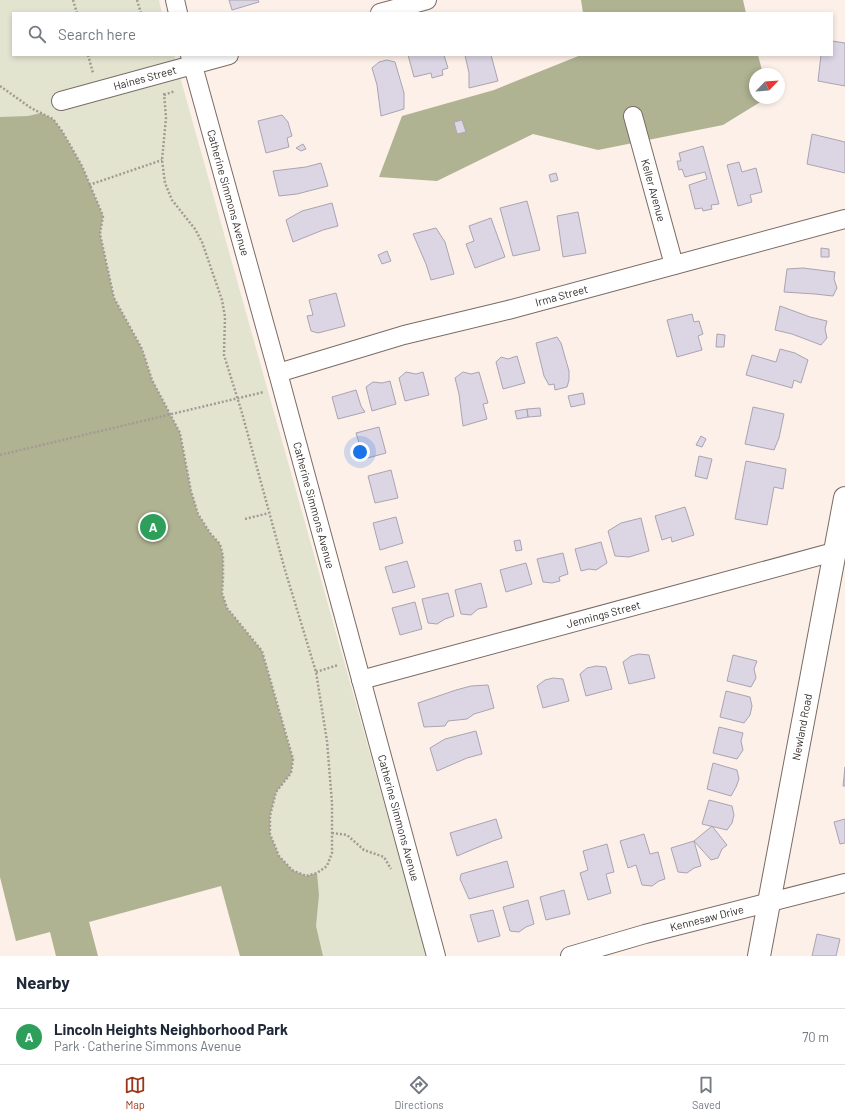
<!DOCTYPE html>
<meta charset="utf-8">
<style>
:root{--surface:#fff;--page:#f2f2f3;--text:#1f2937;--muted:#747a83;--line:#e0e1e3;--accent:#9d3518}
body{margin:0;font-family:Barlow,sans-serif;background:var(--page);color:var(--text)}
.compass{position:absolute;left:749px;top:68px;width:36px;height:36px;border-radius:50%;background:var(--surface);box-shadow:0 2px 6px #0003;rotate:65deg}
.you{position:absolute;left:360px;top:452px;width:14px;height:14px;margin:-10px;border:3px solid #fff;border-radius:50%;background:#1a73e8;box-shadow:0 0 0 6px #1a73e833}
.badge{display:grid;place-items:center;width:26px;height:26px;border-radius:50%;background:var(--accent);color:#fff;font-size:13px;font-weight:700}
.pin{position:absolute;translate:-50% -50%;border:2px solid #fff;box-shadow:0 1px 4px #0006}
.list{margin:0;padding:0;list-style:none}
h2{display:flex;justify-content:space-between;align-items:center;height:52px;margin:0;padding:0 16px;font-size:17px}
h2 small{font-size:13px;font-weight:400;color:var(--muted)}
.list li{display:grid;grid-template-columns:26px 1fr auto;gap:12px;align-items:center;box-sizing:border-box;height:56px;padding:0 16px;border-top:1px solid var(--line)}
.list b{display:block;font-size:15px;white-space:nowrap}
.list p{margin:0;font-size:13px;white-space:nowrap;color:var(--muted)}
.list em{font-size:13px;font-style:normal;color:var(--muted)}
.icon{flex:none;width:22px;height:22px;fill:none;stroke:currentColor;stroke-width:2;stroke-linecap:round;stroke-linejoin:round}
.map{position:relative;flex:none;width:845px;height:956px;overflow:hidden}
.search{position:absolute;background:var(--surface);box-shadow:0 2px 6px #0003;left:12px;right:12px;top:12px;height:44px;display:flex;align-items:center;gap:10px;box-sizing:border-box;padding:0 14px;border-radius:0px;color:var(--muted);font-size:15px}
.sheet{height:108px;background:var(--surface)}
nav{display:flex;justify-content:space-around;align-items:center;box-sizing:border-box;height:56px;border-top:1px solid var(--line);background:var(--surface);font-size:11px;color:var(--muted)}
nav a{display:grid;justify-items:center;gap:2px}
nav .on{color:var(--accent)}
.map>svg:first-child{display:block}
</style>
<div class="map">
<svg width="845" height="956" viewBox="0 0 845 956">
<rect width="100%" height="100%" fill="#fdf0e9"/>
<path fill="#e3e4d0" d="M 0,0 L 159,0 L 162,13 L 13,13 L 13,55 L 174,55 L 268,391 L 427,956 L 240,956 L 221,886 L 89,922 L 98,956 L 56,956 L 50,932 L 16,941 L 0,877 Z"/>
<path fill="#b0b392" d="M 581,0 L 743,0 L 746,13 L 583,13 Z
M 581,55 L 758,55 L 763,74 L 755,74 L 755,98 L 767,98 L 723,125 L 598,150 L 533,134 L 437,181 L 379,177 L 402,116 L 494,90 Z
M 41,113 L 53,119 L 62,131 L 82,166 L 103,216 L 100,234 L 114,298 L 142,349 L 152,380 L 180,433 L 191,491 L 198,514 L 210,533 L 220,544 L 223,556 L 223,578 L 222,593 L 227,608 L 262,651 L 293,759 L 291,773 L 276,792 L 270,816 L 270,834 L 279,856 L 292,870 L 306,876 L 317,873 L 319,895 L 316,926 L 323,956 L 240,956 L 221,886 L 89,922 L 98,956 L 56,956 L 50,932 L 16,941 L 0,877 L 0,117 L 28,116 Z"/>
<path fill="#dbd5e4" stroke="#aaa4b2" d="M 229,0 L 258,0 L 259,2 L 232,10 Z
M 832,41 L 845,43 L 845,86 L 818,81 L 821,55 L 832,55 Z
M 408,55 L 444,55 L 448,68 L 442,70 L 443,75 L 432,78 L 431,73 L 414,77 Z
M 465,55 L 491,55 L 498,81 L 469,88 L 469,73 Z
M 387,60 L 395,62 L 404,93 L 404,109 L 381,116 L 377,85 L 372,68 L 379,62 Z
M 282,115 L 288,122 L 292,136 L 287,138 L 289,147 L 266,153 L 258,121 Z
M 462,120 L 466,132 L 457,134 L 454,122 Z
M 812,134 L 845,142 L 845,173 L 807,164 Z
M 303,144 L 306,149 L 301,151 L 296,148 Z
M 703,146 L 719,204 L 711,205 L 712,209 L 703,211 L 702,208 L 695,209 L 689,185 L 707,179 L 705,172 L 685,177 L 682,169 L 679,170 L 677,161 L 681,161 L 679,153 Z
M 739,162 L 742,172 L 756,168 L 762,192 L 750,195 L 752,202 L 738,206 L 727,165 Z
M 321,163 L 328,186 L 297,194 L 279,196 L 273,171 L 306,167 Z
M 556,173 L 558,180 L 551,182 L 549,175 Z
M 527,201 L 540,250 L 513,256 L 500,208 Z
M 332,203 L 338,226 L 323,230 L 293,242 L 286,220 L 302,211 Z
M 578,212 L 586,253 L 563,257 L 557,216 Z
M 491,218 L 505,257 L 475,268 L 466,244 L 474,241 L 469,226 Z
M 436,228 L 445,242 L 454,274 L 431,280 L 426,264 L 413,234 Z
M 821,248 L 829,249 L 829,257 L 821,257 Z
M 387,251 L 391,261 L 382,264 L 378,255 Z
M 803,268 L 835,272 L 834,279 L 837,288 L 833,296 L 815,294 L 784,292 L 787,269 Z
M 336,293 L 345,326 L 318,333 L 311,331 L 307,316 L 313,315 L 309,300 Z
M 780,306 L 810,317 L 827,321 L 825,329 L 827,338 L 821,345 L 792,334 L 775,330 Z
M 692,314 L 694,322 L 699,321 L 703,334 L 698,336 L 702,350 L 677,357 L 667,320 Z
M 717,334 L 725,335 L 724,347 L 716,347 Z
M 557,337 L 561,343 L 569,371 L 569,380 L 567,387 L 555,390 L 554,384 L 549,385 L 544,376 L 536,343 Z
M 780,349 L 795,353 L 808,360 L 801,383 L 794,380 L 792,388 L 746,375 L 752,355 L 776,362 Z
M 517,356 L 525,383 L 503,389 L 496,362 L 501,357 L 508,359 Z
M 406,372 L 416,374 L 423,372 L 429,395 L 405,401 L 399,378 Z
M 463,372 L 471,374 L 479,372 L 488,403 L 483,404 L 487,419 L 463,426 L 459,394 L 455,378 Z
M 390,381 L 396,404 L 372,411 L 366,387 L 373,382 L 382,383 Z
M 356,390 L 361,406 L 365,412 L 338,419 L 332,397 Z
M 583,393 L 585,404 L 571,407 L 568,396 Z
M 753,407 L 784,414 L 779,438 L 774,450 L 745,444 Z
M 540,408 L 541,416 L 528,417 L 527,409 Z
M 527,409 L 528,417 L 517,419 L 515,411 Z
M 379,427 L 386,453 L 364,459 L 356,433 Z
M 701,436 L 706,439 L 702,447 L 696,445 Z
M 699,456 L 712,459 L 707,479 L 695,476 Z
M 746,461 L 786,469 L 783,489 L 774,487 L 767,525 L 735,519 Z
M 391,470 L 398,498 L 375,503 L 368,476 Z
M 685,507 L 694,535 L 672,542 L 671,537 L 662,540 L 655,516 Z
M 396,517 L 403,543 L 380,550 L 373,523 Z
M 641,518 L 649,551 L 629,557 L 615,556 L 608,531 L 621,523 Z
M 520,540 L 522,550 L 516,551 L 514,541 Z
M 601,542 L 607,563 L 596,570 L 589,569 L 581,571 L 575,549 Z
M 563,553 L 568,574 L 559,577 L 560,581 L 552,583 L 543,582 L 537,559 Z
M 407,561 L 415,587 L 393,593 L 385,567 Z
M 526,563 L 532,584 L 506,592 L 500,570 Z
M 481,583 L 487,607 L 478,609 L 471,615 L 461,614 L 455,590 Z
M 448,593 L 454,616 L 445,619 L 437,624 L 428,623 L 422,599 Z
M 415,602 L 422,629 L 400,635 L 392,608 Z
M 639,654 L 649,655 L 655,678 L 629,684 L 623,662 L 631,656 Z
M 733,655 L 757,661 L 754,669 L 756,678 L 751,687 L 727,681 Z
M 596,666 L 606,667 L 612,689 L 586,696 L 580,674 L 587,668 Z
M 553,678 L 563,679 L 569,701 L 543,708 L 537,686 L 545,680 Z
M 488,685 L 494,708 L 474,714 L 467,719 L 448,721 L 445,726 L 424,727 L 418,703 L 456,690 L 471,686 Z
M 726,691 L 750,697 L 752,706 L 750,715 L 744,723 L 720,717 Z
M 719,727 L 743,733 L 741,741 L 743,750 L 737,759 L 713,753 Z
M 476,731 L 482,754 L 467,758 L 437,771 L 430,748 L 445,739 Z
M 713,763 L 737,770 L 739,779 L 736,787 L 731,796 L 707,789 Z
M 845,767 L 845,786 L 843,786 Z
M 709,800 L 732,806 L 734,815 L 732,823 L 727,830 L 702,824 Z
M 496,819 L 502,838 L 493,841 L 457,856 L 450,833 Z
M 845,819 L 845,843 L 840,844 L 834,822 Z
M 712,826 L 727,845 L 722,849 L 718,858 L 711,860 L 694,841 Z
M 644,834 L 650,854 L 658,852 L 665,879 L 659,881 L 652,886 L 642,885 L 636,865 L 628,868 L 620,841 Z
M 694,841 L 701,866 L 694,868 L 687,873 L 678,872 L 671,848 Z
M 607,844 L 614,872 L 606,874 L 611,893 L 588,900 L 580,873 L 588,870 L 583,851 Z
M 507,861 L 514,887 L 469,899 L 460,879 L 461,874 Z
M 564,890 L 570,914 L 546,920 L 540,897 Z
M 528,900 L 534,924 L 526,927 L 519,932 L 510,931 L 503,907 Z
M 493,910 L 500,936 L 478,942 L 470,915 Z
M 817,934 L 840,939 L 836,956 L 812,956 Z"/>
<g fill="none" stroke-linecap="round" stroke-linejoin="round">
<g stroke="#7a6c65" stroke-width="20">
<g id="street">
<path d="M 175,0 L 178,13"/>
<path d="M 380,13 L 427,0"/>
<path id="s1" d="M 190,55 L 278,373 L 436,956"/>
<path id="s2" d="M 61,101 L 229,55"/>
<path id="s3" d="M 633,116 L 674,265"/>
<path id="s4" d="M 278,373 L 404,335 L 508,310 L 845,219"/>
<path id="s5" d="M 361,680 L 845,549"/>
<path id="s6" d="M 570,956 L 645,934 L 845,883"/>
</g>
</g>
<g stroke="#7a6c65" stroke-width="24">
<g id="secondary">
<path id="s7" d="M 759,956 L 845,498"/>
</g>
</g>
<path stroke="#a49a95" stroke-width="2.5" stroke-dasharray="2 2" stroke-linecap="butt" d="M 73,0 L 77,13
M 137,0 L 141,13
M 88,55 L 93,73
M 0,86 L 31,108 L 53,119 L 62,131 L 82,166 L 103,216 L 100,234 L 114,298 L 142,349 L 152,380 L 180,433 L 191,491 L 198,514 L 210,533 L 220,544 L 223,556 L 223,578 L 222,593 L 227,608 L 262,651 L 293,759 L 291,773 L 276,792 L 270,816 L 270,834 L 279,856 L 292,870 L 306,876 L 317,873 L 327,866 L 332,853 L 332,803 L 327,741 L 316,672 L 285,570 L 242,413 L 224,355 L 225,317 L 222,300 L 202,242 L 195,229 L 172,200 L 165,183 L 162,160 L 166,118 L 164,93
M 164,95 L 175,91
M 89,185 L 162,160
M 0,455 L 264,392
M 245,519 L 269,513
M 316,672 L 338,665
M 332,833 L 347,835 L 364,850 L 384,857 L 391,869"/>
<use href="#street" stroke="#fff" stroke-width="18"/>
<use href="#secondary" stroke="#fff" stroke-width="22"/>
</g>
<g text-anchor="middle" stroke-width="3" stroke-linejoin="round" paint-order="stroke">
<g font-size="11" fill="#342e2b" stroke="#fff">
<text dy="4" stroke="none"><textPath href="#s2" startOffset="87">Haines Street</textPath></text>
<text dy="4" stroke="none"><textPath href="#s3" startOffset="77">Keller Avenue</textPath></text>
<text dy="4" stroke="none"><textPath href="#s1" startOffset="143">Catherine Simmons Avenue</textPath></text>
<text dy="4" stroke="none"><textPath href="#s4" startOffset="294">Irma Street</textPath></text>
<text dy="4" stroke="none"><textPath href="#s1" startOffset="467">Catherine Simmons Avenue</textPath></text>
<text dy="4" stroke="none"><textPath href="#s5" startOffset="251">Jennings Street</textPath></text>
<text dy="4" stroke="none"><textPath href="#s7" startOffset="233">Newland Road</textPath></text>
<text dy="4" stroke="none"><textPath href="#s1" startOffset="791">Catherine Simmons Avenue</textPath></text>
<text dy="4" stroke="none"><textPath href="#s6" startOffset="142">Kennesaw Drive</textPath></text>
</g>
</g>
</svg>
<svg class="compass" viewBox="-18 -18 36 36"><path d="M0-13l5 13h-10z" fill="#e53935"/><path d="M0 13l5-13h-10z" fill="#747a83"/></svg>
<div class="you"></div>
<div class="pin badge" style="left:153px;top:527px;background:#2e9e5b">A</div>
<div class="search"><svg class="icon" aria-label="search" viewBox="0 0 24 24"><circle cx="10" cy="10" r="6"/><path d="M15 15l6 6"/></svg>Search here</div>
</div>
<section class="sheet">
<h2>Nearby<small></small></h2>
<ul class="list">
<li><span class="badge" style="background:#2e9e5b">A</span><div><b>Lincoln Heights Neighborhood Park</b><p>Park · Catherine Simmons Avenue</p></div><em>70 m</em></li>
</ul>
</section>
<nav>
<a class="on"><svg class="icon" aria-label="map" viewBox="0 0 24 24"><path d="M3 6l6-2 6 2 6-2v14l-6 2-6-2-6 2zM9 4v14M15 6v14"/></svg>Map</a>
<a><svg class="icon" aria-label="directions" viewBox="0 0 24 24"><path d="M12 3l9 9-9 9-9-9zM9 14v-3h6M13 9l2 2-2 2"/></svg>Directions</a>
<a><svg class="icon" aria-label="saved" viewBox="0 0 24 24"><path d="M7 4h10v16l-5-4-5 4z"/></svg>Saved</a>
</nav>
